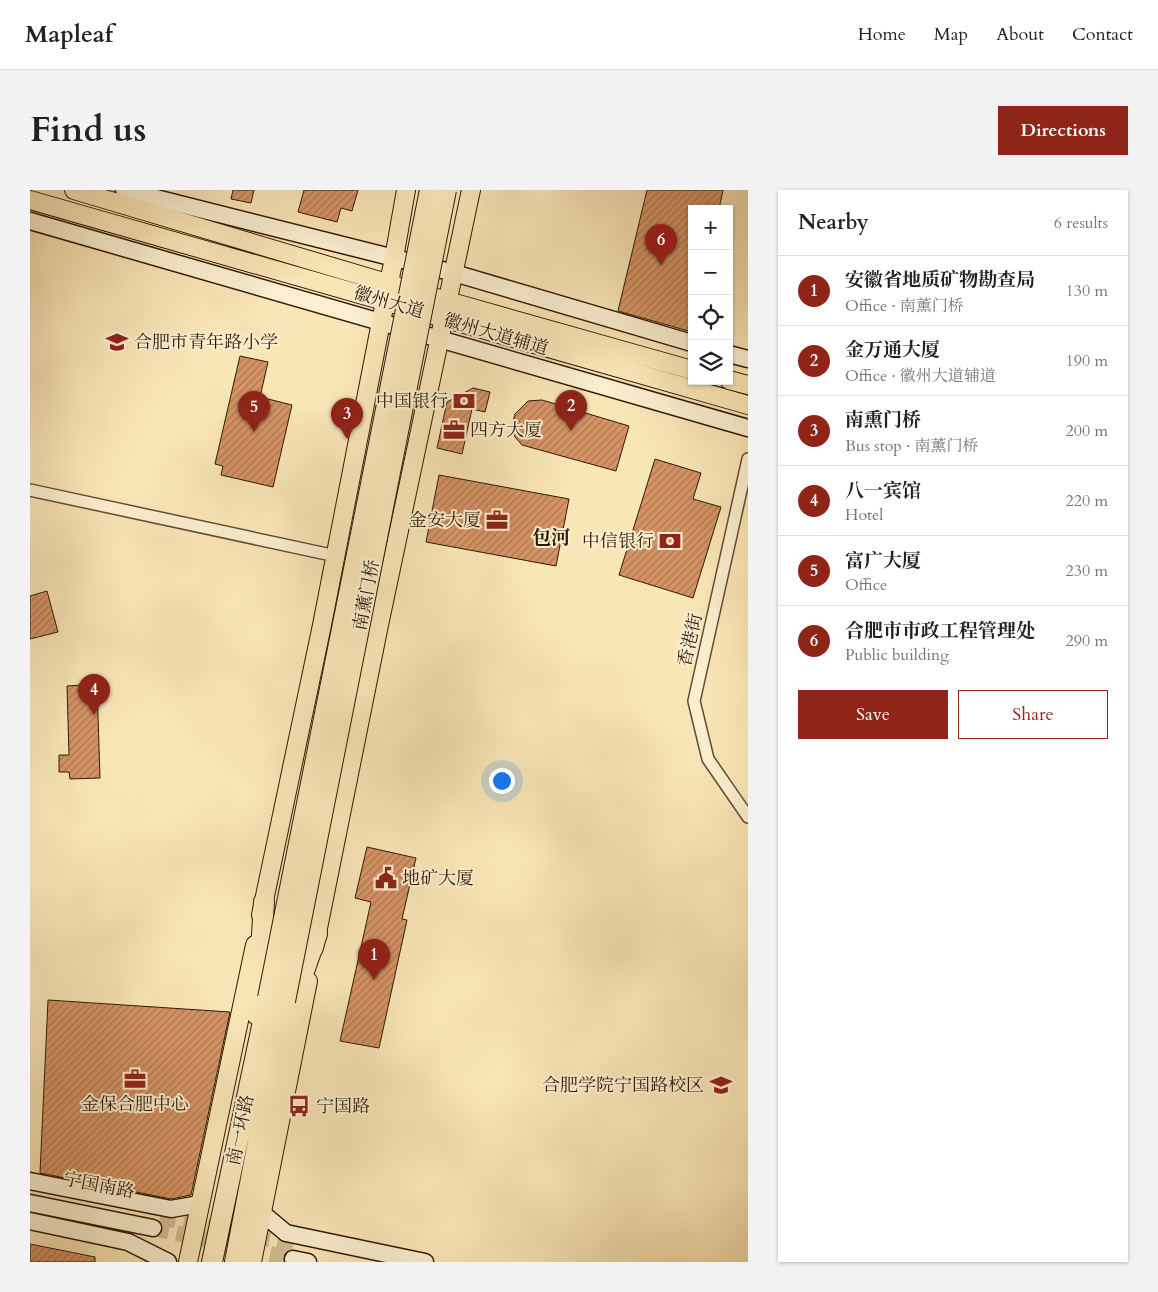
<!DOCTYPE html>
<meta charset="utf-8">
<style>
:root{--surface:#fff;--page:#f2f2f2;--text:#222;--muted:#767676;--line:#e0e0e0;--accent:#8f2418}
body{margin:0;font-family:Cardo,"Noto Serif SC",serif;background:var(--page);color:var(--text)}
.controls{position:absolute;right:15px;top:15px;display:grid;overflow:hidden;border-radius:0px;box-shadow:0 1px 4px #0004}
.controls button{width:45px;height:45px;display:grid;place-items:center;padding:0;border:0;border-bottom:1px solid var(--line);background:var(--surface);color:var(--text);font:25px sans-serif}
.you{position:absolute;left:471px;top:590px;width:18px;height:18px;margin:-12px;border:4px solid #fff;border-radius:50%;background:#1a73e8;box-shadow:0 0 0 8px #1a73e833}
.badge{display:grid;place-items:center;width:32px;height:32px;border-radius:50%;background:var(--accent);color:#fff;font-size:16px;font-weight:700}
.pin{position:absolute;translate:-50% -41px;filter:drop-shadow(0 1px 2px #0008)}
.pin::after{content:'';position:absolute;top:26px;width:18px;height:15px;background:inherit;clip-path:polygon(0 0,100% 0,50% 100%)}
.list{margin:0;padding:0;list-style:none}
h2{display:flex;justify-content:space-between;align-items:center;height:65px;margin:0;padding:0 20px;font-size:21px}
h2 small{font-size:16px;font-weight:400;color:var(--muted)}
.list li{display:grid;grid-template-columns:32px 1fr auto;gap:15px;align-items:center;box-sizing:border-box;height:70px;padding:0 20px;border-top:1px solid var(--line)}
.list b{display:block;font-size:19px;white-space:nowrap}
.list p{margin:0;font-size:16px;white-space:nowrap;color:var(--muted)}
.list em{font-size:16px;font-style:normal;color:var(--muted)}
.actions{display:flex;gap:10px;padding:15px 20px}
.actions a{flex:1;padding:11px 0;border:1px solid var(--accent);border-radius:0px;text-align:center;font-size:18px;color:var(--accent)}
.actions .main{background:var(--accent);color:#fff}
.icon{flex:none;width:28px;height:28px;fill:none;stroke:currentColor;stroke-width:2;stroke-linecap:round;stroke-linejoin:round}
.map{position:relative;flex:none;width:718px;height:1072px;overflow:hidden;border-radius:0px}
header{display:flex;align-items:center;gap:30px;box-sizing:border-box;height:70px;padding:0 25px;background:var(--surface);border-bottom:1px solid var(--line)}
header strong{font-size:24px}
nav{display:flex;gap:28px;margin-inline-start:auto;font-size:18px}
.intro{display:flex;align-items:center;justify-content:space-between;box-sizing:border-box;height:120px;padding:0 30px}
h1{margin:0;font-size:35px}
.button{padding:12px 22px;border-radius:0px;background:var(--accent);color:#fff;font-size:18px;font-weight:700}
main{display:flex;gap:30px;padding:0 30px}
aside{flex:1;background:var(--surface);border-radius:0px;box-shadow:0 1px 4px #0004}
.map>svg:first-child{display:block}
</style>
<header>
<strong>Mapleaf</strong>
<nav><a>Home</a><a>Map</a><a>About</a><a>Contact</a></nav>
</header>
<div class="intro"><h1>Find us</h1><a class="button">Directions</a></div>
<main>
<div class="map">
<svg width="718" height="1072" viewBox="0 0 718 1072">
<defs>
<pattern id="building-hatch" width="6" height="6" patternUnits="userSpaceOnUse" patternTransform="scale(1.25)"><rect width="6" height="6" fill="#d69465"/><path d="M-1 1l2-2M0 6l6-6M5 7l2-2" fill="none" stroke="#ae7851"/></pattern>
</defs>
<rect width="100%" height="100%" fill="#f9e6b7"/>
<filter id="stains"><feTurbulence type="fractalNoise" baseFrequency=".004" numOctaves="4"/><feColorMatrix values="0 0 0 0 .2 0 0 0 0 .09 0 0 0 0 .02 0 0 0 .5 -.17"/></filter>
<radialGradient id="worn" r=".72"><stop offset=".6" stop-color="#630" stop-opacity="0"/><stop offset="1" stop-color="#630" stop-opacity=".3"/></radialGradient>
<path fill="url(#building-hatch)" stroke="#311904" d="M 203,0 L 224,0 L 221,13 L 201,9 Z
M 274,0 L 328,0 L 322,21 L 311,18 L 307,32 L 268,22 Z
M 617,0 L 693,0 L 689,19 L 662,19 L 662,142 L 588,121 Z
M 210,166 L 238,172 L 230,207 L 262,215 L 243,297 L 191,285 L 193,276 L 185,274 Z
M 443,198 L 460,202 L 455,222 L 442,219 L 432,264 L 407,258 L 417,212 Z
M 512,210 L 599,236 L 586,281 L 492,255 L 485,247 L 482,235 L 485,224 L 498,211 Z
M 625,269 L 671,283 L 663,309 L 691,317 L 663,408 L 589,385 Z
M 409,285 L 539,309 L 526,376 L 396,352 Z
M 17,401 L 28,442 L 0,449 L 0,406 Z
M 67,494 L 70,588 L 40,589 L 39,582 L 29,582 L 29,565 L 39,565 L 37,496 Z
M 337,657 L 386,668 L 372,729 L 377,730 L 349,858 L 310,851 L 341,712 L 325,708 Z
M 18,810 L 200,822 L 161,1005 L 141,1009 L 10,983 Z
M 0,1054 L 65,1067 L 65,1072 L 0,1072 Z"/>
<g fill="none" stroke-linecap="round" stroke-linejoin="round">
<path stroke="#d1bd93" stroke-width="16" stroke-dasharray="16 8" stroke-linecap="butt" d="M 130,1027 L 265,1055
M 123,1038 L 263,1069"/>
<g stroke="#634c31" stroke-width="14">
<path id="street" d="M 718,269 L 664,511 L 678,569 L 718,627
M 0,300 L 306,366"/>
</g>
<g stroke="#311904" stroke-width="19">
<path id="secondary" d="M 94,0 L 424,83 L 662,153
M 0,31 L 718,238
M 699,164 L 718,169
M 0,991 L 141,1019 L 170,1014
M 0,1013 L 123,1038
M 232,1023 L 256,1043 L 395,1072
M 0,1031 L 98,1052 L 138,1072
M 263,1069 L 278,1072"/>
</g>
<g stroke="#311904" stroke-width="20">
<path id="primary" d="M 44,0 L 370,97
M 0,10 L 718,215
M 407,108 L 662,180
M 699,190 L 718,195
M 231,725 L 292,435 L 351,132 L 364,68 L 376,0
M 284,758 L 349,435 L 441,0
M 158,1072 L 225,755
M 222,1072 L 278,791"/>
</g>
<g stroke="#311904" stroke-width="22">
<path id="highway" d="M 227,825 L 234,712
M 258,827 L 287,744
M 182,1072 L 238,808
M 205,1072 L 255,811"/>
</g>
<use href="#street" stroke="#fbefd0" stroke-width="11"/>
<use href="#secondary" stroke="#fbefd0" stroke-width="16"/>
<use href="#primary" stroke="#f9e6b7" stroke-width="18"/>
<use href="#highway" stroke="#f9e6b7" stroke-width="20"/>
<g stroke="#311904" stroke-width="22" stroke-linecap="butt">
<path id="highway-bridge" d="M 238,808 L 400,0
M 255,811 L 416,0"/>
</g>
<use href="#highway-bridge" stroke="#f9e6b7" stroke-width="20"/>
</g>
<defs>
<g id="school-bare" transform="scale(1.725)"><path d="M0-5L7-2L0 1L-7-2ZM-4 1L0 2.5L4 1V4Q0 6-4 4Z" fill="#8f2418" stroke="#fbefd0" stroke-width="2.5" paint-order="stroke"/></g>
<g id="bank-bare" transform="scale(1.725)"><path d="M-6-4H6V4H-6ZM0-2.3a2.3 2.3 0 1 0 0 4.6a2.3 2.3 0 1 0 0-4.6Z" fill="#8f2418" stroke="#fbefd0" stroke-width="2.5" paint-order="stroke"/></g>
<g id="office-bare" transform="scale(1.725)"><path d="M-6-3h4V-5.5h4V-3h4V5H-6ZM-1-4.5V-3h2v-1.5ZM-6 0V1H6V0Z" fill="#8f2418" stroke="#fbefd0" stroke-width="2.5" paint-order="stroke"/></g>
<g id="civic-bare" transform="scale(1.725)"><path d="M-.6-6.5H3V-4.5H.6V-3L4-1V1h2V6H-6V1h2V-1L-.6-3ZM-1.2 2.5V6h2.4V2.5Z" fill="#8f2418" stroke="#fbefd0" stroke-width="2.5" paint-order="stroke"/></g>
<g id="university-bare" transform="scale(1.725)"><path d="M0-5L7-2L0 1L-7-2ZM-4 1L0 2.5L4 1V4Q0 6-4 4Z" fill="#8f2418" stroke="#fbefd0" stroke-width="2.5" paint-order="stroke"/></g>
<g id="bus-bare" transform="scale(1.725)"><path d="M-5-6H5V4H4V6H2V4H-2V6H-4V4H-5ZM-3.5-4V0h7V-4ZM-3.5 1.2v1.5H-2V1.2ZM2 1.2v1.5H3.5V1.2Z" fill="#8f2418" stroke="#fbefd0" stroke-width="2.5" paint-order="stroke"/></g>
</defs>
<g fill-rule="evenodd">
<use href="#school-bare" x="87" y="152"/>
<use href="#bank-bare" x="434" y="211"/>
<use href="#office-bare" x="424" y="240"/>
<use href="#office-bare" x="467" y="330"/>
<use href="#bank-bare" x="640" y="351"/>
<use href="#civic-bare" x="356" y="688"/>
<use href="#office-bare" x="105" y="889"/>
<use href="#university-bare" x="691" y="895"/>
<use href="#bus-bare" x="269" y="916"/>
</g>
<g text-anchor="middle" stroke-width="4" stroke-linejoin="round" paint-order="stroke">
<g font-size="18" fill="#311904" stroke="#fbefd0">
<text transform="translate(359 112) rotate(16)" y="6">徽州大道</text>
<text transform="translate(466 144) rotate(16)" y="6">徽州大道辅道</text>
<text transform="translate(336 405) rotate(-79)" y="6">南薰门桥</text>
<text transform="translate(660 450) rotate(-77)" y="6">香港街</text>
<text transform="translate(210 940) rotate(-78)" y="6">南一环路</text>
<text transform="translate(69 995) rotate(11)" y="6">宁国南路</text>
</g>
<g font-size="18" fill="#311904" stroke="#fbefd0" text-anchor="start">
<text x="104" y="158">合肥市青年路小学</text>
<text x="418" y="217" text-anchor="end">中国银行</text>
<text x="440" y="246">四方大厦</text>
<text x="451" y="336" text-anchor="end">金安大厦</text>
<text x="624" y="357" text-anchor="end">中信银行</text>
<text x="372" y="694">地矿大厦</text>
<text x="674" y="901" text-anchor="end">合肥学院宁国路校区</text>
<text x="105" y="920" text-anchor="middle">金保合肥中心</text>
<text x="286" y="922">宁国路</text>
</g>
<g font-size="19" font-weight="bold" fill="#311904" stroke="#fbefd0">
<text x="521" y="354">包河</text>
</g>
</g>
<rect width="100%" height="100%" filter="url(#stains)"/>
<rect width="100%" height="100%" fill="url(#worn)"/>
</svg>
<div class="controls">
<button>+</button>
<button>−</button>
<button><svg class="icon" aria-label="locate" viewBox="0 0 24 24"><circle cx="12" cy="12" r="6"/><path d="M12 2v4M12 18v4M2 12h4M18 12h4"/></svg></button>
<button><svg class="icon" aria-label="layers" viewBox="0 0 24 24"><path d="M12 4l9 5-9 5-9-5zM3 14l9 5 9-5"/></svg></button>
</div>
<div class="you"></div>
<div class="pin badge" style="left:344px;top:790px">1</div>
<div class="pin badge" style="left:541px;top:241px">2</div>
<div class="pin badge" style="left:317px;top:249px">3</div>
<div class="pin badge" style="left:64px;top:525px">4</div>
<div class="pin badge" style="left:224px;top:242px">5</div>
<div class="pin badge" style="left:631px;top:75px">6</div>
</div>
<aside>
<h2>Nearby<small>6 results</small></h2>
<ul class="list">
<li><span class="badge">1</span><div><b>安徽省地质矿物勘查局</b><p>Office · 南薰门桥</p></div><em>130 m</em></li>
<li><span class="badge">2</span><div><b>金万通大厦</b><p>Office · 徽州大道辅道</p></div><em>190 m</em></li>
<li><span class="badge">3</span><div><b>南熏门桥</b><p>Bus stop · 南薰门桥</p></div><em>200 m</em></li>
<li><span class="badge">4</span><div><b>八一宾馆</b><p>Hotel</p></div><em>220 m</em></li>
<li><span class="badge">5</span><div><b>富广大厦</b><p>Office</p></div><em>230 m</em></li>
<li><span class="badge">6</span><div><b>合肥市市政工程管理处</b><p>Public building</p></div><em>290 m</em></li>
</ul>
<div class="actions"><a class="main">Save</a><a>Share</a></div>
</aside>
</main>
